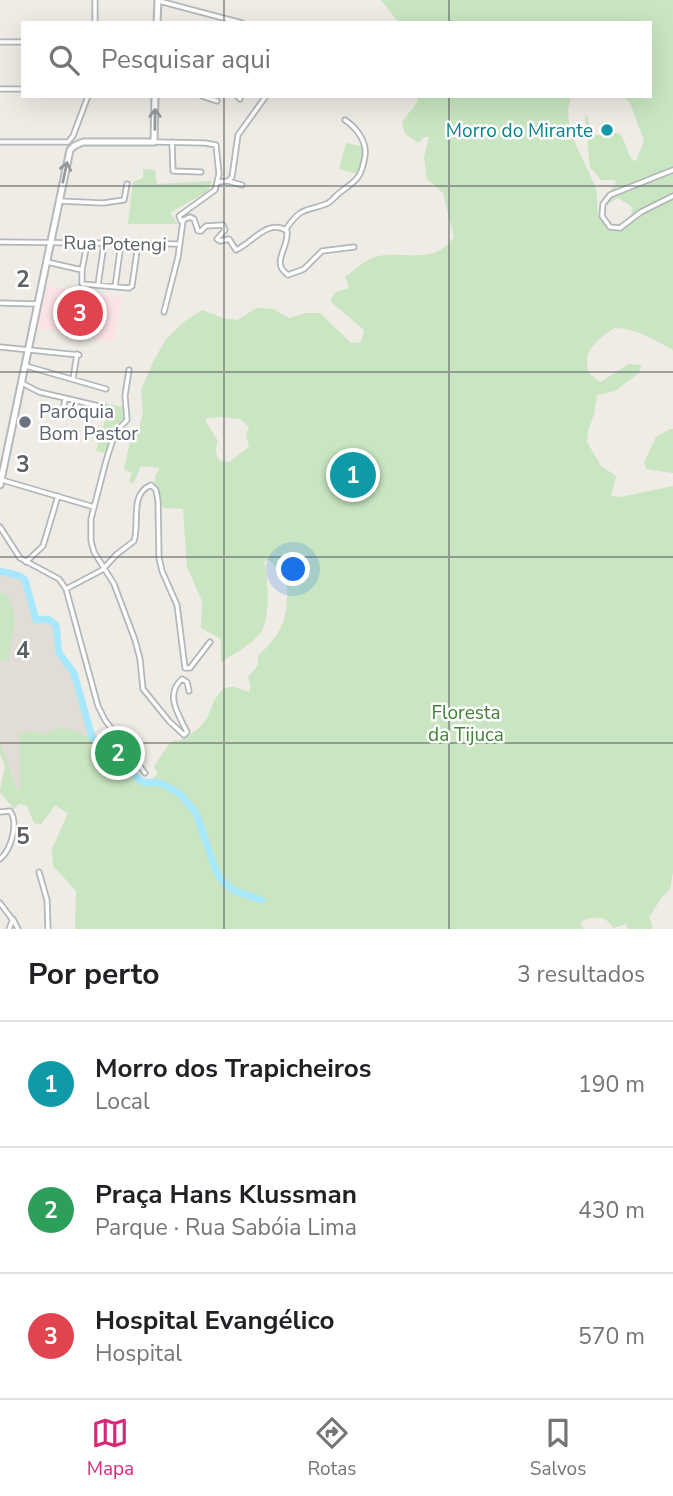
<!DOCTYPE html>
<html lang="pt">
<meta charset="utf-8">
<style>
:root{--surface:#fff;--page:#f2f2f2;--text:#202124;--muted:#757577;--line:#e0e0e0;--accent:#db2777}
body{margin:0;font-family:"Nunito Sans",sans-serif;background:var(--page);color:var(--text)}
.you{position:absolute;left:294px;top:570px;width:24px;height:24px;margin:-18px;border:5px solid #fff;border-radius:50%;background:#1a73e8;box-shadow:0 0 0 10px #1a73e833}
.badge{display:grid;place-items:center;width:46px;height:46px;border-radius:50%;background:var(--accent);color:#fff;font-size:23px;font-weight:700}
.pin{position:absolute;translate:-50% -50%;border:4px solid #fff;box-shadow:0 2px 7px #0006}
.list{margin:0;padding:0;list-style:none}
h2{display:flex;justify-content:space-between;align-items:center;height:91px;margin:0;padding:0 28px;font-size:30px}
h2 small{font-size:23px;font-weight:400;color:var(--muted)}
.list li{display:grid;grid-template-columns:46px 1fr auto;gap:21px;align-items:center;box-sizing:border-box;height:126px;padding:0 28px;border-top:2px solid var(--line)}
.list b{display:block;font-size:26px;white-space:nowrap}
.list p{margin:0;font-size:23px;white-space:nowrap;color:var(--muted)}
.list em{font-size:23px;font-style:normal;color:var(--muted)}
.icon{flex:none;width:38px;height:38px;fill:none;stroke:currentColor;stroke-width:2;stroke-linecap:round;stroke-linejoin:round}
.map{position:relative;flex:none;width:673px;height:929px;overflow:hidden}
.search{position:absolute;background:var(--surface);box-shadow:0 7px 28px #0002;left:21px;right:21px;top:21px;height:77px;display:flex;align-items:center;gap:18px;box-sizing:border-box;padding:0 24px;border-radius:0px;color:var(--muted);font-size:26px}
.sheet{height:469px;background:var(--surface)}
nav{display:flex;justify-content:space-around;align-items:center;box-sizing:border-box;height:98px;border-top:2px solid var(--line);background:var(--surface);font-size:19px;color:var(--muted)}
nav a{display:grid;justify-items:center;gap:4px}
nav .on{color:var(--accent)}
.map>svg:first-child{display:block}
</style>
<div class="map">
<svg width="673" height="929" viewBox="0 0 673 929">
<rect width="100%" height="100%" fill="#efebe5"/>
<path fill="#e2dcd6" d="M 0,572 L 21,577 L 26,584 L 35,621 L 48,619 L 54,626 L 57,653 L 73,674 L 89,736 L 110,751 L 68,813 L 55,805 L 0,790 L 5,766 L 0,753 Z"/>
<path fill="#fbe2e5" d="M 47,286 L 122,298 L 114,342 L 37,328 Z"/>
<path fill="#c9e5c2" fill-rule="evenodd" d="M 381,0 L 673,0 L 673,350 C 654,340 637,328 614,328 C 599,338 579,353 590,374 L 600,382 L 629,364 L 641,365 L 640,372 L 615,391 L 597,395 L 594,415 L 588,430 L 587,442 L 601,466 L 616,476 L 611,496 L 621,497 L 673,486 L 673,872 L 670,889 L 662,897 L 649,917 L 653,928 L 652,929 L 628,929 L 626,924 L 613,928 C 611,925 609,922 606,920 C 599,915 585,918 580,923 L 584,929 L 75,929 L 76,891 L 53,866 L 52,849 L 68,813 L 55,805 L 41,825 L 34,823 L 27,806 L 19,804 L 14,809 L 0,792 L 5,766 L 0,753 L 0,742 L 17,791 L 20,785 L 19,735 L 30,731 L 43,734 L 60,728 L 70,729 L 89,736 L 103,748 L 112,751 L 128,770 L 147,783 L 158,774 L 154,766 L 169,744 L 175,740 L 178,741 C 188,737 198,730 205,721 C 213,711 214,686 233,687 C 237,687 245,691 249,692 L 251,686 L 248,677 L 258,665 L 258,656 C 285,630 288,617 287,579 L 269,560 L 264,561 C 268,579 271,616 261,632 C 253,644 233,654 221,662 L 221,639 L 201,628 L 202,601 L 187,567 L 183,509 L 164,508 L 154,495 L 155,476 L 160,468 L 141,466 L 133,484 L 129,481 L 132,473 L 124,469 L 130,442 L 139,429 L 143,412 L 141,390 L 153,362 L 166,339 L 185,321 L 202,310 L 223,318 L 237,320 L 257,308 L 273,309 L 289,318 L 306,313 L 320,313 L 351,343 L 361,342 L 364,330 L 330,301 L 336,292 L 349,288 L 345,277 C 353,271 363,262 372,258 C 402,248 432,268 454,237 L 443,193 L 427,179 L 424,157 L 429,137 L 424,137 L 418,143 L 405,134 L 402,122 L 418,101 L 415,96 L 572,96 C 558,122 586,162 595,186 C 599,196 595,210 600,219 C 604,226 612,228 619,231 C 627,225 633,217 632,207 L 618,198 L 605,206 C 600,196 613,191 616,182 L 614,180 L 601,180 L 590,167 L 585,117 L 587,115 C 594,145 598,133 619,133 C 626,141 626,151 632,160 L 636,161 L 644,141 L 630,103 L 621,96 L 650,96 L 650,23 L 399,23 ZM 224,417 L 240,419 L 249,427 L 246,435 L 249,447 L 229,462 L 220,461 C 215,454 215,449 218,441 L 206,422 L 206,418 Z
M 346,143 L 365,147 L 358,174 L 339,169 Z
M 143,169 L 155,170 L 157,184 L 212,181 L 208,191 L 170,213 L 178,224 L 128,224 L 133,182 L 143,178 Z
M 105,403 L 126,408 L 127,420 L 115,431 L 107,453 L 96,451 L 108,410 L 104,409 Z
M 670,429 L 673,429 L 673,473 L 646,469 L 644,462 L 656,437 Z
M 0,592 L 7,595 C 22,627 10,630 9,661 L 0,659 Z"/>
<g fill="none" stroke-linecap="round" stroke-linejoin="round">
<path stroke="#a7e8fc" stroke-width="7" d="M 0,571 L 20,576 L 25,580 L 36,620 L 48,619 L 56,625 L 59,653 L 74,673 L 92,737 L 109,749 L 142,782 L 161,783 L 180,794 L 196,813 L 216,871 L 223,882 L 235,891 L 262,900"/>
<g stroke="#b2b7b9" stroke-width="7">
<path id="street" d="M 95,0 L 95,23
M 159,1 L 242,23
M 0,42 L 23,42
M 0,89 L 23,89
M 202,96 L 217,101
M 237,96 L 240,99
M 0,142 L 68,142
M 68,142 L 73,136 L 88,96
M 154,142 L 205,143 L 216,145 L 219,174 L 215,190 L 179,216 L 181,221 L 190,217 L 194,219 L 198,231 L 201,231 L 206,226 L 223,225 L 225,230 L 217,239 L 220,241 L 229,239 L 236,250 C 252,243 268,218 287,231 C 289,249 270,262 288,275 L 304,269 L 322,251 L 354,247
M 172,142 L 173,171 L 201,172
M 673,170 L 610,195 L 603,204 L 602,216 L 610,227 L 620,228 L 641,212 L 673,196
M 228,181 L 242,185
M 218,182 L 228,181 L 232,177 L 238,135 L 266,96
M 59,201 L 103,203 L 124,200 L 127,184
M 286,229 C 301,207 304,212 326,204 C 331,202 334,198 338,194 C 356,180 361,180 365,156 C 367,142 357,128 345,120
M 0,242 L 179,244
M 47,262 L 82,270 L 82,284 L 129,288 L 132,286 L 138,244
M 82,270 L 87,244
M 98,285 L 104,244
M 115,287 L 121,244
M 0,303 L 38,304
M 164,312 L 178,257 L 183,221
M 0,347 L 79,355
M 26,366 L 106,389
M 129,370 L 125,396 L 127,420 L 115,433 L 106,461 L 91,519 L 91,541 L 94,552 L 114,584 L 135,640 L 140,659 L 143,689 L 169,721 L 184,735 L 187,732 C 179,715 164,695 182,679 L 187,682 L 189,691
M 73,379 L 77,354
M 22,383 L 39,392 L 103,407
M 63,412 L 65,399
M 2,480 L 94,507
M 0,527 L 20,558 L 59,579 L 66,589 L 98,706 L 105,720 L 145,773
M 26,562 L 43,546 L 58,496
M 66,589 L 102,570 L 117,554 L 134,541 C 140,523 129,494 151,485 L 156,490 L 158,501 L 159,558 L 162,571 L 177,605 L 185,668 L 190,668 L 210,642
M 0,812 L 10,811 C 19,823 11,850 0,859
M 39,872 L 47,900 L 48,929
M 0,903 L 12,919
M 9,929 L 13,919 L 18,929"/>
</g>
<g stroke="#b4b9bc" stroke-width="9">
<path id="secondary" d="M 157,23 L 158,0
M 0,485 L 70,150 L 74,146 L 83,142 L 154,142 L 155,96"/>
</g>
<use href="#street" stroke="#fff" stroke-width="3.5"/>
<use href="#secondary" stroke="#fff" stroke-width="5"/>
</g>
<defs><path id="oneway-shaft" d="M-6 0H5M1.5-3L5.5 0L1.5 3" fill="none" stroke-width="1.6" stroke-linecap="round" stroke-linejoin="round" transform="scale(1.75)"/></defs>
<g stroke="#96999b">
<use href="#oneway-shaft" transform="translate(155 119) rotate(-89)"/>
<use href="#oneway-shaft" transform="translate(65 172) rotate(-78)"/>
</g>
<path fill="none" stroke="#5d6265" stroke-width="2" stroke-opacity="0.55" d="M 224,0 L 224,23M 449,0 L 449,23M 224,96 L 224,929M 449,96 L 449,929M 0,186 L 673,186M 0,372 L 673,372M 0,557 L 673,557M 0,743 L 673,743"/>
<circle fill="#0f9aa8" stroke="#fff" stroke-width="2.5" cx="607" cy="130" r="7"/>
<circle fill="#6b7280" stroke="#fff" stroke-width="2.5" cx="25" cy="422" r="7"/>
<g text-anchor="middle" stroke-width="5" stroke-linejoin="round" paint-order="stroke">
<g font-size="19" fill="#0d838f" stroke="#fff" text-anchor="end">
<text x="593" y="137">Morro do Mirante</text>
</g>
<g font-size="19" fill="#5d6265" stroke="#fff">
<text transform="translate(115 243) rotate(1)" y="7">Rua Potengi</text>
</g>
<g font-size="19" fill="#5b616d" stroke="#fff" text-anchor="start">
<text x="39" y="418">Paróquia<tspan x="39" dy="22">Bom Pastor</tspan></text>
</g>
<g font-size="19" fill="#428237" stroke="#fff">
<text x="466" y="719">Floresta<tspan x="466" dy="22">da Tijuca</tspan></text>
</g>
</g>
<g font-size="23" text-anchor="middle" font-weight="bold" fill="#5d6265" stroke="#fff" stroke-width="5" stroke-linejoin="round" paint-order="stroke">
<text x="23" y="287">2</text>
<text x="23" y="472">3</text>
<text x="23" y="658">4</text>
<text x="23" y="844">5</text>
</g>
</svg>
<div class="you"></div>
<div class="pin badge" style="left:353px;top:475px;background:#0f9aa8">1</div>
<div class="pin badge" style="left:118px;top:753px;background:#2e9e5b">2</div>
<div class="pin badge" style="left:80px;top:313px;background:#e0444e">3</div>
<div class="search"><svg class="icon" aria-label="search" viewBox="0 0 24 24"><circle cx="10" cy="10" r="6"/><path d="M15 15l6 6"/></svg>Pesquisar aqui</div>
</div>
<section class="sheet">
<h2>Por perto<small>3 resultados</small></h2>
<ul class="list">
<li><span class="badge" style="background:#0f9aa8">1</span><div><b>Morro dos Trapicheiros</b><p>Local</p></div><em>190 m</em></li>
<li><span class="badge" style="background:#2e9e5b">2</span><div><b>Praça Hans Klussman</b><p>Parque · Rua Sabóia Lima</p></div><em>430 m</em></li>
<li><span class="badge" style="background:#e0444e">3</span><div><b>Hospital Evangélico</b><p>Hospital</p></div><em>570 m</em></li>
</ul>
</section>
<nav>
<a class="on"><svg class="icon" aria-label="map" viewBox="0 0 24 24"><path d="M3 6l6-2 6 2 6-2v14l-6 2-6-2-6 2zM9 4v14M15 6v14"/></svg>Mapa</a>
<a><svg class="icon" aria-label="directions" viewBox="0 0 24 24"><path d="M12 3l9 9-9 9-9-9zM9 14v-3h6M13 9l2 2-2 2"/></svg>Rotas</a>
<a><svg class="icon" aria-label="saved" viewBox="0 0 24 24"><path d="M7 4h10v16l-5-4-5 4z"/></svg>Salvos</a>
</nav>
